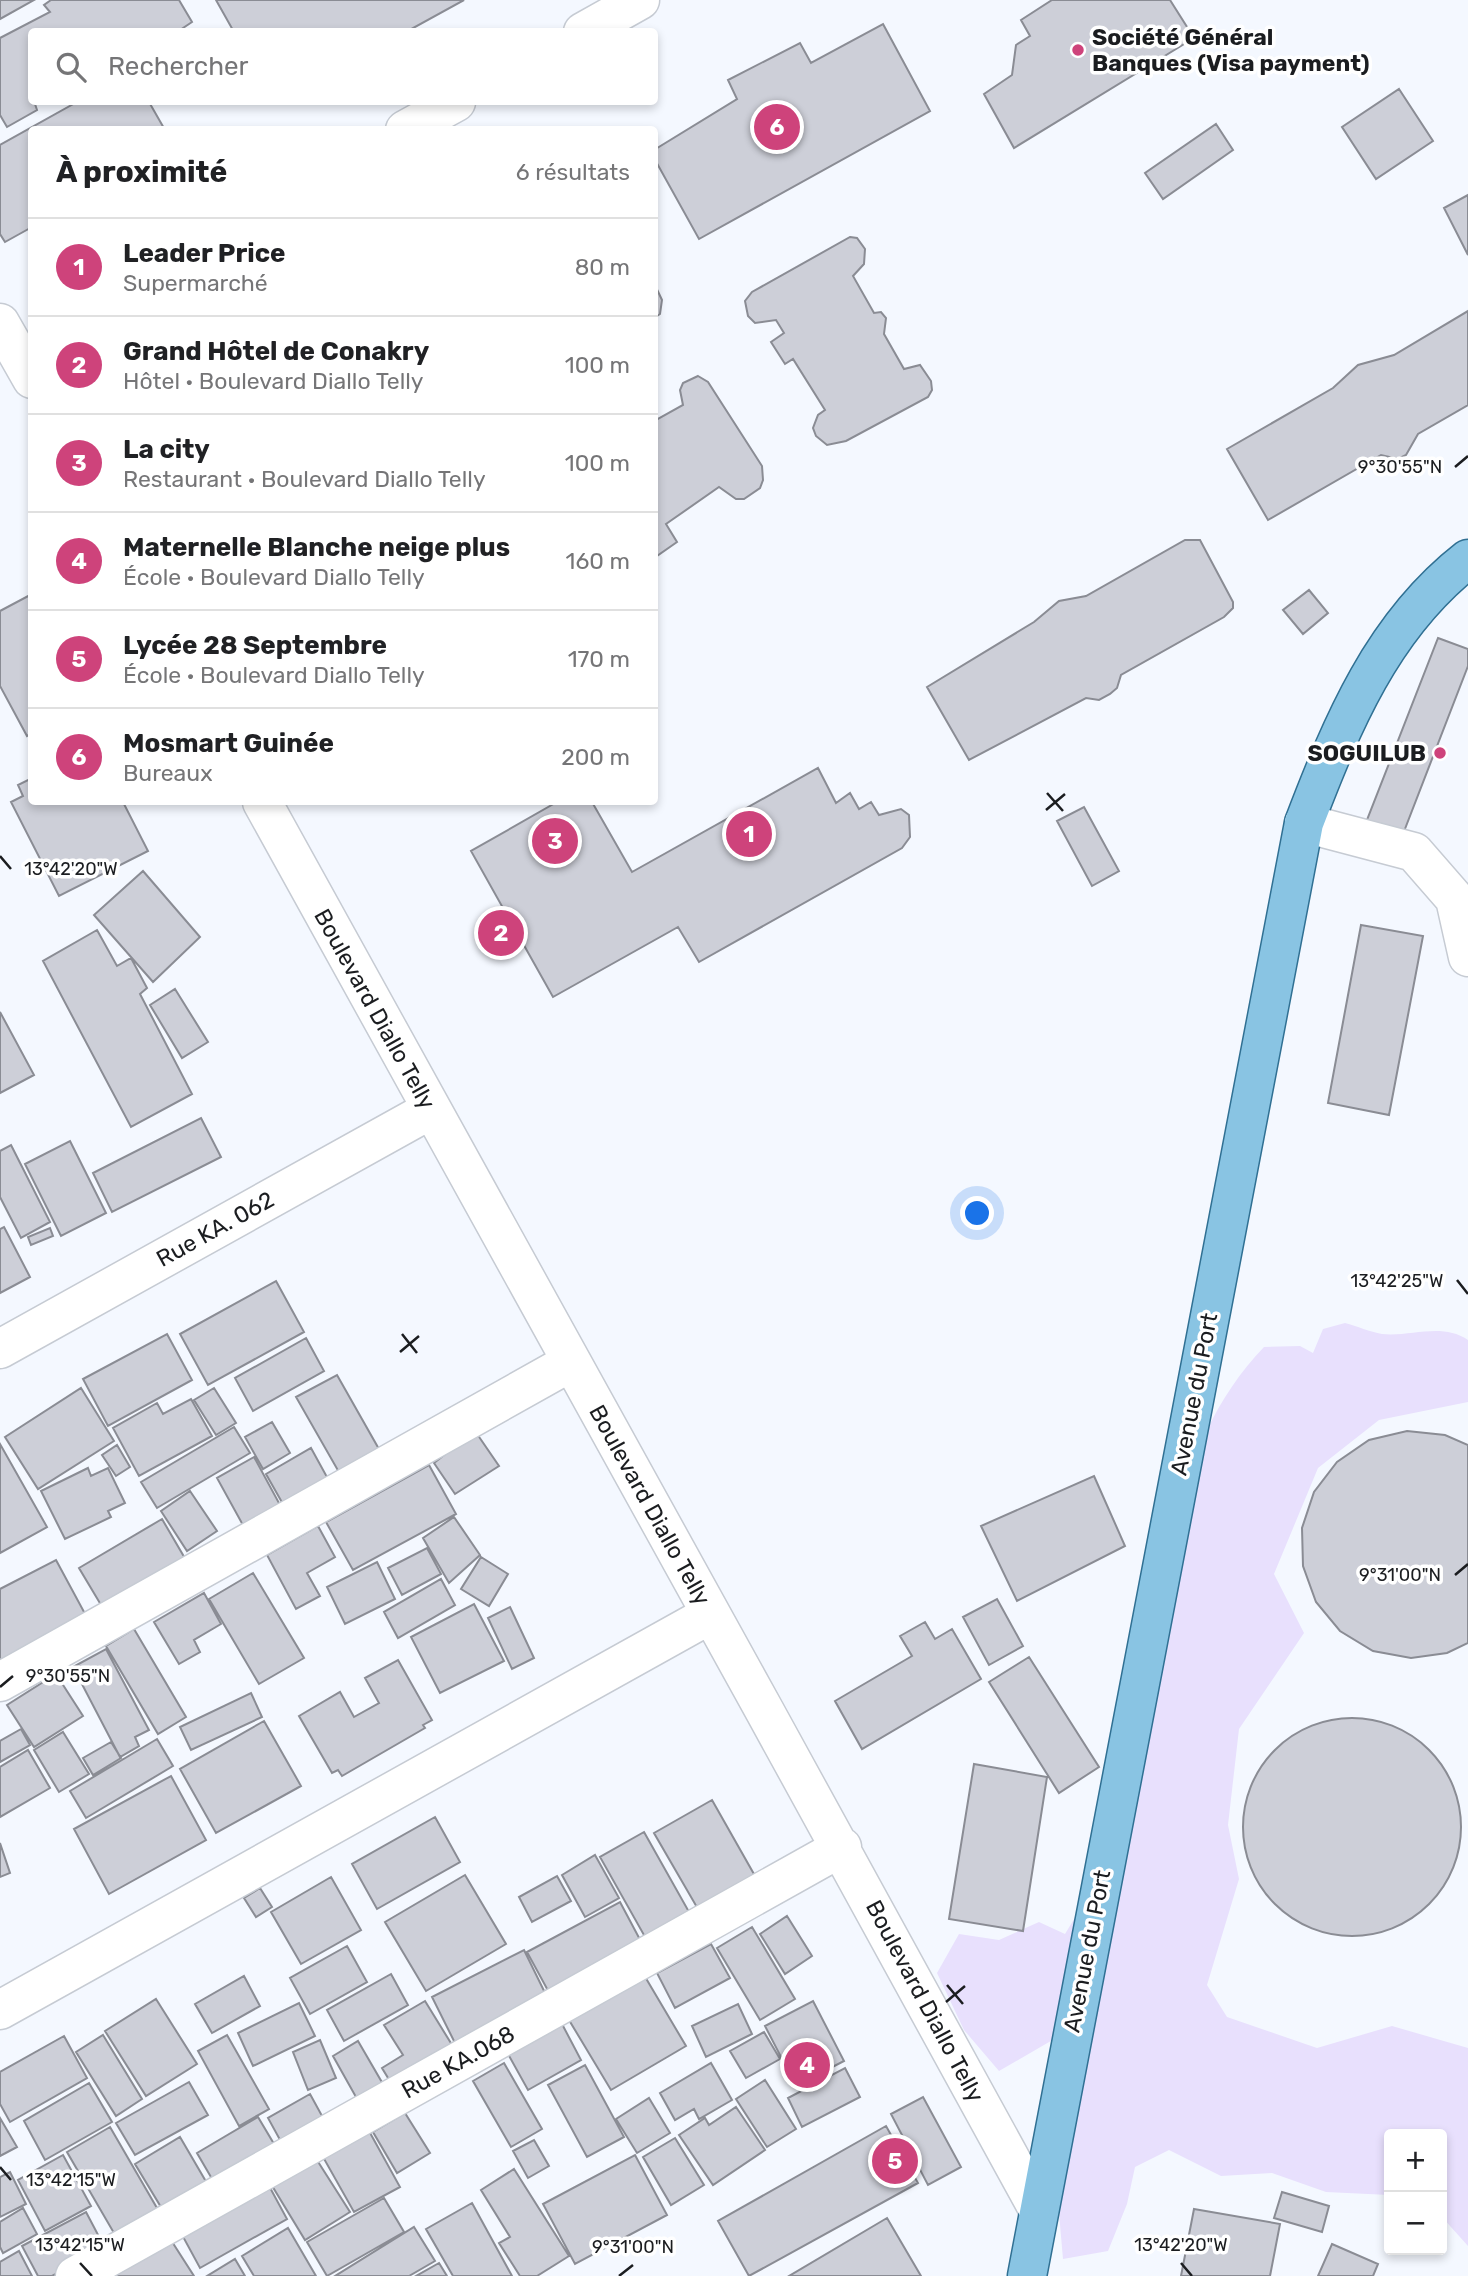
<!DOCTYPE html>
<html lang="fr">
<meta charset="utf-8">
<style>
:root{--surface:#fff;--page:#f6f6f6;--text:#202124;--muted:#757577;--line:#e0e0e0;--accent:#ce437b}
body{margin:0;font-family:Rubik,sans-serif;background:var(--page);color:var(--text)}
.controls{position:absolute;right:21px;bottom:21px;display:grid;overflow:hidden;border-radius:7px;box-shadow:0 4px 10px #0003}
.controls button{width:63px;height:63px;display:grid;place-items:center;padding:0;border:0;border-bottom:2px solid var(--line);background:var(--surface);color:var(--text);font:35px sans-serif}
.you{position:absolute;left:978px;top:1214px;width:24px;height:24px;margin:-18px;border:5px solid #fff;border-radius:50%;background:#1a73e8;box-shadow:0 0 0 10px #1a73e833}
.badge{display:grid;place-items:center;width:46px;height:46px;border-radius:50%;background:var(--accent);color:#fff;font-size:23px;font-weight:700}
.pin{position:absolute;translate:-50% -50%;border:4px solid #fff;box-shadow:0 2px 7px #0006}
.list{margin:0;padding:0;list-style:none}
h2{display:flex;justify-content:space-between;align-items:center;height:91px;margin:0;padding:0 28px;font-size:30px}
h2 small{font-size:23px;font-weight:400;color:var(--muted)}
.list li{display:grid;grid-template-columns:46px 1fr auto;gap:21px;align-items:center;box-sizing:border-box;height:98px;padding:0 28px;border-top:2px solid var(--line)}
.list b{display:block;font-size:26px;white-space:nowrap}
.list p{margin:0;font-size:23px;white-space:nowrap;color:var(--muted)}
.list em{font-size:23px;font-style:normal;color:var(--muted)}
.icon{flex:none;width:38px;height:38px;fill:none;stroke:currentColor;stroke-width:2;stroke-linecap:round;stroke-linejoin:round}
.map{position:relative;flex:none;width:1468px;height:2276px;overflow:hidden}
.search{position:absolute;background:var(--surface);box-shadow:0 4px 10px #0003;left:28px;top:28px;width:630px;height:77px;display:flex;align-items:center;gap:18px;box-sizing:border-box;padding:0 24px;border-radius:7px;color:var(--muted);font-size:26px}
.panel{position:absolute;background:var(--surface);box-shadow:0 4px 10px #0003;left:28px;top:126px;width:630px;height:679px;border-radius:7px}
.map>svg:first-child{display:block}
</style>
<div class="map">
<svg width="1468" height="2276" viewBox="0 0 1468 2276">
<rect width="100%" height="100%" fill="#f4f8ff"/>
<path fill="#e8e0fd" d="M 1345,1323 C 1357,1326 1370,1332 1382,1334 C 1411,1337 1442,1322 1468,1340 L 1468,1402 L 1379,1420 L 1318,1468 L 1274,1574 L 1304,1633 L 1239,1729 L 1228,1825 L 1239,1879 L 1207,1985 L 1227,2017 L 1317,2048 L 1392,2026 L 1468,2048 L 1468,2246 L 1442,2217 L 1442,2134 L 1389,2134 L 1389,2195 L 1326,2192 L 1272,2173 L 1221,2176 L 1169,2150 L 1135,2167 L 1127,2204 L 1108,2251 L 1063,2259 L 1047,2076 L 1056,2038 L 999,2071 L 964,2030 L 937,1973 L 959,1934 L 999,1940 L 1039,1922 L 1065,1934 L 1088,1896 C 1105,1818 1123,1741 1140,1663 C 1165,1553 1183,1431 1264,1347 L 1300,1346 L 1313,1353 L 1323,1329 Z"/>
<path fill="#cdcfd8" stroke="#8a8c94" stroke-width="2" d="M 0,0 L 34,0 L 0,19 Z
M 51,0 L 179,0 L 192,22 L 177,32 L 32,32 L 32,102 L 39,102 L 35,104 L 37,110 L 7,127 L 0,115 L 0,38 L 50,12 L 44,5 Z
M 216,0 L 464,0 L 406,32 L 234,32 Z
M 1052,0 L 1170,0 L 1194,38 L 1014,148 L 984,94 L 1012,75 L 1016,45 L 1030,36 L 1021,20 Z
M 883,24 L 930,111 L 699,239 L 654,158 L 654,150 L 737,99 L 728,80 L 800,43 L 811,63 Z
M 1399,89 L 1433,141 L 1376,179 L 1342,127 Z
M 77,102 L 149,102 L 165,130 L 32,130 L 32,227 L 5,242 L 0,234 L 0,145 Z
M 1216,124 L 1233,150 L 1163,199 L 1145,173 Z
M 1468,195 L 1468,255 L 1444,208 Z
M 850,237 L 857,238 L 865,249 L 864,264 L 853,276 L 874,313 L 881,312 L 886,318 L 884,334 L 904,369 L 920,365 L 931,381 L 932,390 L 928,397 L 846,441 L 827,445 L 816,436 L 813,428 L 818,415 L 825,410 L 793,359 L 785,364 L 771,342 L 784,333 L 776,320 L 755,323 L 748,316 L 745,301 L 752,292 Z
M 654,283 L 662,300 L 660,314 L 654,318 Z
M 1468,311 L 1468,405 L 1418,434 L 1406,455 L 1398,459 L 1381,455 L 1268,520 L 1227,449 L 1333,388 L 1358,365 L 1394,355 Z
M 698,376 L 708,382 L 762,466 L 763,480 L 760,488 L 744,499 L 736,499 L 719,487 L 666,524 L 677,542 L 654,558 L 654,421 L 683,405 L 680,390 L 683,383 Z
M 1185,540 L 1200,540 L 1233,602 L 1233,608 L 1224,617 L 1121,675 L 1117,688 L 1110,694 L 1099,700 L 1086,698 L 969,760 L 927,687 L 1034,622 L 1059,601 L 1086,596 Z
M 1309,590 L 1328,613 L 1303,634 L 1283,610 Z
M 32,594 L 32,733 L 27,736 L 0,686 L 0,611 Z
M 1438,638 L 1468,649 L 1468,666 L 1403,834 L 1367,820 Z
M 818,768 L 836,803 L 850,793 L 859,809 L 871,802 L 879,815 L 901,809 L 909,815 L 910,837 L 902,848 L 699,962 L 678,927 L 553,997 L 471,851 L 557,802 L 592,802 L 632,872 Z
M 32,778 L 32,802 L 123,802 L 148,851 L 59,896 L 11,802 L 23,796 L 18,785 Z
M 1084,807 L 1119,871 L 1092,886 L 1057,821 Z
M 143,871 L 200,937 L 153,982 L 94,915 Z
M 1361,925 L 1423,936 L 1389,1115 L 1328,1103 Z
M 97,930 L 117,966 L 131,958 L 147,988 L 140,994 L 192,1094 L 131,1127 L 43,961 Z
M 175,989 L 208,1042 L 182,1058 L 150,1005 Z
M 0,1012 L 34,1075 L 0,1093 Z
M 201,1118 L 221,1157 L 112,1212 L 93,1173 Z
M 70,1141 L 106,1213 L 61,1236 L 25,1164 Z
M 11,1145 L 50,1222 L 21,1238 L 0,1197 L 0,1151 Z
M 4,1227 L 30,1277 L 0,1293 L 0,1229 Z
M 50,1228 L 53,1236 L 31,1245 L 28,1237 Z
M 276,1281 L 304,1332 L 208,1385 L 180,1334 Z
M 167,1334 L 192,1380 L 108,1426 L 83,1379 Z
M 306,1338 L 324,1371 L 253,1411 L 235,1378 Z
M 337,1375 L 384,1458 L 344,1481 L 296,1397 Z
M 81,1388 L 114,1441 L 38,1489 L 5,1437 Z
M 214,1388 L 236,1423 L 216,1435 L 194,1400 Z
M 191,1399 L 212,1436 L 139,1476 L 113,1428 L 157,1403 L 163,1414 Z
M 272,1422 L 290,1453 L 263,1469 L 245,1437 Z
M 234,1427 L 250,1453 L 157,1508 L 141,1482 Z
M 475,1431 L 499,1466 L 455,1494 L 434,1463 Z
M 1407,1431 L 1445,1435 L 1468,1445 L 1468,1643 L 1447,1653 L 1411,1658 L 1373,1651 L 1340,1631 L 1316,1602 L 1303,1566 L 1302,1528 L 1314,1492 L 1337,1462 L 1369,1440 Z
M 0,1444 L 47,1527 L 0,1553 Z
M 117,1445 L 130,1467 L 116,1476 L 102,1455 Z
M 311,1448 L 333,1488 L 288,1513 L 266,1474 Z
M 254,1457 L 286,1516 L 249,1536 L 217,1478 Z
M 429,1465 L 456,1514 L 353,1570 L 326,1522 Z
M 88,1468 L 91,1476 L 108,1468 L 125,1503 L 108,1511 L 111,1517 L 65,1539 L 41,1491 Z
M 1094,1476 L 1125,1546 L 1017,1601 L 981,1526 Z
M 190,1491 L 217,1531 L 187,1551 L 161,1511 Z
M 454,1517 L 480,1555 L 449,1583 L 423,1538 Z
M 162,1519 L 190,1567 L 107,1615 L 79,1568 Z
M 318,1526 L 335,1557 L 307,1573 L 320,1596 L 296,1609 L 267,1555 Z
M 427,1548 L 441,1574 L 402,1595 L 388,1568 Z
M 481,1557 L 508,1574 L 489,1606 L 461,1589 Z
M 56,1560 L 90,1623 L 0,1672 L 0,1589 Z
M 377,1562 L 395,1599 L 345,1624 L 327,1587 Z
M 253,1573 L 304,1658 L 259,1684 L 209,1599 Z
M 441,1579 L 455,1605 L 398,1638 L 384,1612 Z
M 204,1593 L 221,1624 L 194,1640 L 200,1652 L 179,1664 L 154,1622 Z
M 997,1599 L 1023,1646 L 989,1665 L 963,1617 Z
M 474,1604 L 504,1661 L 440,1693 L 411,1637 Z
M 510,1607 L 534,1658 L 512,1669 L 488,1618 Z
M 925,1622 L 935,1639 L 952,1629 L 981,1679 L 862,1749 L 835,1701 L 912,1656 L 900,1636 Z
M 134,1629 L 186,1717 L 158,1734 L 106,1646 Z
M 106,1649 L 149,1730 L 135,1737 L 139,1746 L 120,1757 L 73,1667 Z
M 1029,1657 L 1099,1767 L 1059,1793 L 989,1682 Z
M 398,1660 L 432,1720 L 423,1725 L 425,1728 L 342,1776 L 338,1770 L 332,1773 L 299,1716 L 340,1692 L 354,1717 L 379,1703 L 365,1678 Z
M 56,1674 L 83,1716 L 34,1747 L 7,1705 Z
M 251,1693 L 262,1717 L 191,1750 L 180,1727 Z
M1243 1827a109 109 0 1 1 218 0a109 109 0 1 1-218 0Z
M 264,1721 L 301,1786 L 216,1833 L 180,1769 Z
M 21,1729 L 30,1745 L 0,1762 L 0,1741 Z
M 63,1732 L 89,1774 L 59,1792 L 34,1750 Z
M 157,1739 L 173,1766 L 86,1818 L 70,1791 Z
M 111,1742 L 121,1758 L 93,1775 L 83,1758 Z
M 28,1750 L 50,1788 L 0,1817 L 0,1767 Z
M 974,1764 L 1047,1777 L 1023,1931 L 949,1919 Z
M 171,1776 L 206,1840 L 109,1894 L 74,1829 Z
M 712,1800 L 759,1883 L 702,1916 L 654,1833 Z
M 435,1817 L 460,1862 L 377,1909 L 352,1864 Z
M 644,1832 L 693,1919 L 649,1944 L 600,1857 Z
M 0,1843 L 10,1873 L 0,1877 Z
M 595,1855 L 619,1898 L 585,1917 L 562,1875 Z
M 465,1875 L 506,1944 L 426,1991 L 385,1922 Z
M 557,1876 L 571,1901 L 532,1922 L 519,1897 Z
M 331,1877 L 361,1930 L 301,1964 L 271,1912 Z
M 260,1888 L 272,1907 L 256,1917 L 244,1898 Z
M 620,1902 L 645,1949 L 552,1998 L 527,1952 Z
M 787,1916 L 812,1956 L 785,1974 L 760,1934 Z
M 752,1927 L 795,1999 L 760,2020 L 717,1948 Z
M 711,1944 L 730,1978 L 675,2008 L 657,1973 Z
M 347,1946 L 367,1982 L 310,2014 L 290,1978 Z
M 524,1950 L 550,2003 L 458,2049 L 432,1997 Z
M 391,1974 L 408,2005 L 344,2041 L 327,2010 Z
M 644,1975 L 686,2046 L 611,2090 L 569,2020 Z
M 244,1976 L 260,2006 L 212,2033 L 195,2004 Z
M 156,1999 L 197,2064 L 146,2096 L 105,2031 Z
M 425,2001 L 457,2053 L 396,2091 L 382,2068 L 403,2055 L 384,2025 Z
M 813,2001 L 844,2061 L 796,2086 L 765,2026 Z
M 299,2003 L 315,2036 L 253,2066 L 238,2033 Z
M 738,2004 L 752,2034 L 706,2057 L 692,2026 Z
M 562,2024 L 581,2060 L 528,2090 L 508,2054 Z
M 764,2032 L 780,2059 L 746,2078 L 730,2051 Z
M 103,2035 L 142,2099 L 116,2116 L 76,2052 Z
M 227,2035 L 269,2109 L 239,2126 L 198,2051 Z
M 64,2036 L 87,2078 L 10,2122 L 0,2104 L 0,2072 Z
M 320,2040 L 336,2078 L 308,2090 L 293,2052 Z
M 358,2041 L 387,2091 L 361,2106 L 333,2056 Z
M 504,2063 L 542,2129 L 511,2147 L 473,2081 Z
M 711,2063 L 732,2100 L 699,2119 L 694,2109 L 675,2120 L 660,2093 Z
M 585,2065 L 624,2137 L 587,2157 L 548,2085 Z
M 845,2068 L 860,2097 L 802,2127 L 788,2098 Z
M 765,2080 L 796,2129 L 767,2147 L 736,2099 Z
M 189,2082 L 208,2115 L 135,2155 L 116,2123 Z
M 89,2083 L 112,2122 L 45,2160 L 24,2121 Z
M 310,2094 L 327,2125 L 285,2149 L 268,2118 Z
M 923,2097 L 961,2167 L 928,2185 L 891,2114 Z
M 649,2098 L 670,2133 L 637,2153 L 616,2119 Z
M 736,2107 L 765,2150 L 713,2185 L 679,2135 L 705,2118 L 709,2125 Z
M 405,2113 L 430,2153 L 397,2173 L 373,2132 Z
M 258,2117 L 277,2149 L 215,2184 L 197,2153 Z
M 0,2118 L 17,2147 L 0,2156 Z
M 886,2126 L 918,2183 L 749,2276 L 718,2221 Z
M 110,2127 L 161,2215 L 118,2240 L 67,2152 Z
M 369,2131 L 400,2187 L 354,2212 L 323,2157 Z
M 180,2137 L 208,2185 L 164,2212 L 135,2164 Z
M 675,2138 L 704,2185 L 671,2205 L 643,2157 Z
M 534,2140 L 549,2166 L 528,2178 L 513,2151 Z
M 63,2155 L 91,2206 L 45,2231 L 18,2180 Z
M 635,2155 L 667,2215 L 575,2264 L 543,2204 Z
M 315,2157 L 350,2212 L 305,2240 L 271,2184 Z
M 514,2169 L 569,2256 L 537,2276 L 520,2276 L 499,2243 L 510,2237 L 481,2190 Z
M 10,2172 L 26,2204 L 0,2217 L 0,2177 Z
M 268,2184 L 287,2219 L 200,2268 L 181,2233 Z
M 1282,2192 L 1329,2206 L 1322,2232 L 1274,2218 Z
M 384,2198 L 404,2232 L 327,2276 L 307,2242 Z
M 472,2203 L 512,2276 L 453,2276 L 426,2229 Z
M 23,2208 L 37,2234 L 3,2253 L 0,2247 L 0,2222 Z
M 1194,2209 L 1280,2224 L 1270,2276 L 1181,2276 Z
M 86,2212 L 105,2248 L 52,2276 L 38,2276 L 22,2246 Z
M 887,2218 L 921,2276 L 789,2276 Z
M 414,2227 L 435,2261 L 409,2276 L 335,2276 Z
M 288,2228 L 316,2276 L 254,2276 L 242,2256 Z
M 169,2237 L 194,2276 L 116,2276 L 114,2272 Z
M 1332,2244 L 1378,2264 L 1373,2276 L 1318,2276 Z
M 19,2251 L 32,2276 L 0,2276 L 0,2262 Z
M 235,2259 L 245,2276 L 207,2276 Z
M 439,2263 L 447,2276 L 416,2276 Z"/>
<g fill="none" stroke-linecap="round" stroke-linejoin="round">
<g stroke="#c6cbd3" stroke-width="41">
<path id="minor" d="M 583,32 L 640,0
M 405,130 L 456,102
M 0,323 L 32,379
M 262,802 C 518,1272 783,1738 1038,2209
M 1304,823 L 1414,852 L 1455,899 L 1468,957
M 0,1349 L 430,1110
M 0,1682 L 571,1362
M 0,2010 L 711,1614
M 75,2276 L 842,1847"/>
</g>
<g stroke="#307093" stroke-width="41">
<path id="major" d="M 1027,2276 L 1304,823 C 1342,724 1382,626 1468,559"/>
</g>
<use href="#minor" stroke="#fff" stroke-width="38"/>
<use href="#major" stroke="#89c4e3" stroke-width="38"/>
</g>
<path fill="none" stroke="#1b1d20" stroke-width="2.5" d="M 1455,467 L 1468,456M 1047,793 L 1063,811M 1046,810 L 1065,794M 0,856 L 11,869M 1457,1280 L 1468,1294M 402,1334 L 417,1353M 400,1352 L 419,1336M 1455,1575 L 1468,1564M 0,1687 L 13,1676M 947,1985 L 963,2004M 946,2002 L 965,1986M 0,2167 L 11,2180M 80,2263 L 92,2276M 1181,2263 L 1192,2276M 619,2276 L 633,2265"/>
<g fill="#ce437b" stroke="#fff" stroke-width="2.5">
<circle cx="1078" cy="50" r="7"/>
<circle cx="1440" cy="753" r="7"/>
</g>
<g text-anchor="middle" stroke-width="7" stroke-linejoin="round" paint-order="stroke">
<g font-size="23" font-weight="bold" fill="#1b1d20" stroke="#fff" text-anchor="start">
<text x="1092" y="45">Société Général<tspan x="1092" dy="26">Banques (Visa payment)</tspan></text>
<text x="1426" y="761" text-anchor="end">SOGUILUB</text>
</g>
<g font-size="23" fill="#1b1d20" stroke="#fff">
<text transform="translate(375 1009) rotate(61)" y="8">Boulevard Diallo Telly</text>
<text transform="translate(215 1229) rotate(-29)" y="8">Rue KA. 062</text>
<text transform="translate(1194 1394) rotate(-79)" y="8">Avenue du Port</text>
<text transform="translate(650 1505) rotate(61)" y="8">Boulevard Diallo Telly</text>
<text transform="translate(1087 1951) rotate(-79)" y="8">Avenue du Port</text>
<text transform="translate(925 2001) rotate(62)" y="8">Boulevard Diallo Telly</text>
<text transform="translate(458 2062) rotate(-29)" y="8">Rue KA.068</text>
</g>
</g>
<g font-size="18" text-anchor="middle" fill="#1b1d20" stroke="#fff" stroke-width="7" stroke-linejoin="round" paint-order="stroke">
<text x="1400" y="473">9°30'55"N</text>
<text x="71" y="875">13°42'20"W</text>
<text x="1397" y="1287">13°42'25"W</text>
<text x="1400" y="1581">9°31'00"N</text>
<text x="68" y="1682">9°30'55"N</text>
<text x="71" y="2186">13°42'15"W</text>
<text x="80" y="2251">13°42'15"W</text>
<text x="1181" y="2251">13°42'20"W</text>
<text x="633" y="2253">9°31'00"N</text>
</g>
</svg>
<div class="controls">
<button>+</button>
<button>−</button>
</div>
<div class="you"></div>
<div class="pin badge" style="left:749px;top:834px">1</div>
<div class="pin badge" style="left:501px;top:933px">2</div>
<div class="pin badge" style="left:555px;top:841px">3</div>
<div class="pin badge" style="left:807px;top:2065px">4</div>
<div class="pin badge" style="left:895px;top:2161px">5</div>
<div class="pin badge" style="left:777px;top:127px">6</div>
<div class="search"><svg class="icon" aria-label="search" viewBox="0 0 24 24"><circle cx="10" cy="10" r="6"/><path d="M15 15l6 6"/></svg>Rechercher</div>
<section class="panel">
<h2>À proximité<small>6 résultats</small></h2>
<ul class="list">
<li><span class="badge">1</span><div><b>Leader Price</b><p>Supermarché</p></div><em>80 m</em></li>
<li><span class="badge">2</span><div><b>Grand Hôtel de Conakry</b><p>Hôtel · Boulevard Diallo Telly</p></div><em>100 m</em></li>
<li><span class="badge">3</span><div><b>La city</b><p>Restaurant · Boulevard Diallo Telly</p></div><em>100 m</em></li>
<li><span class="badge">4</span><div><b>Maternelle Blanche neige plus</b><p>École · Boulevard Diallo Telly</p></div><em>160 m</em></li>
<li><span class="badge">5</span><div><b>Lycée 28 Septembre</b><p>École · Boulevard Diallo Telly</p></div><em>170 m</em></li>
<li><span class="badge">6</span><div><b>Mosmart Guinée</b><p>Bureaux</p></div><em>200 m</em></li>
</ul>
</section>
</div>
